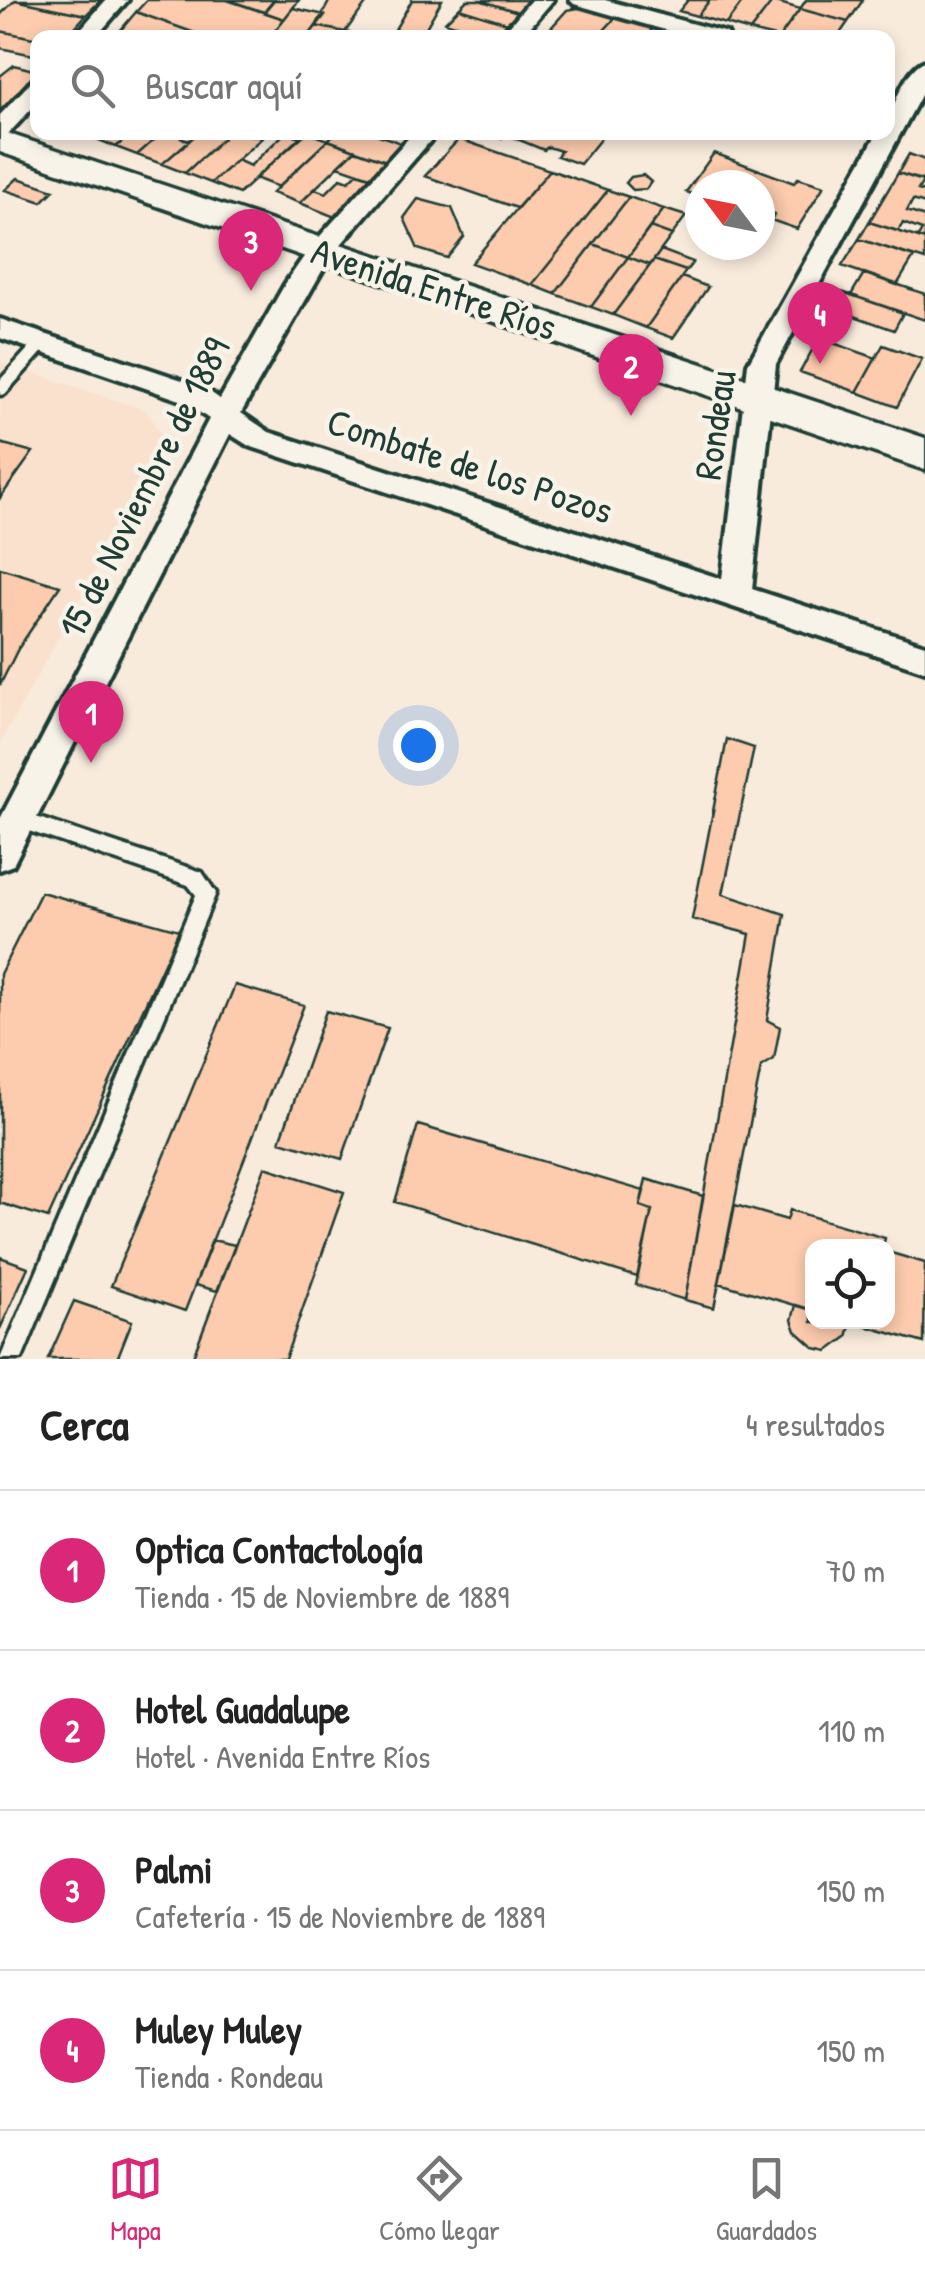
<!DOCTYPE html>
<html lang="es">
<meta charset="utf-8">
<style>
:root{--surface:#fff;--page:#f6f6f6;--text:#222;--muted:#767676;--line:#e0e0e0;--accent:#db2777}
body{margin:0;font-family:"Patrick Hand",sans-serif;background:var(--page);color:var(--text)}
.controls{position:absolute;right:30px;bottom:30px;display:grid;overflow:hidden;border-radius:20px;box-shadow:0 5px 15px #0003}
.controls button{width:90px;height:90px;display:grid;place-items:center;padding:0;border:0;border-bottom:2px solid var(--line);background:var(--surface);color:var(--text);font:50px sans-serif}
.compass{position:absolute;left:685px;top:170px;width:90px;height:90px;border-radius:50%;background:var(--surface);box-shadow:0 5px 15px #0003;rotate:302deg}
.you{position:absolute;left:418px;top:745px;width:35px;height:35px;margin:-25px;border:8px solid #fff;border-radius:50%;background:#1a73e8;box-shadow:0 0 0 15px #1a73e833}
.badge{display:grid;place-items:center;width:65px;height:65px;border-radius:50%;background:var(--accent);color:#fff;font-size:32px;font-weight:700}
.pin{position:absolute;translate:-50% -82px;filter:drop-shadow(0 2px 5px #0008)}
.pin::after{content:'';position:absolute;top:52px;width:35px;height:30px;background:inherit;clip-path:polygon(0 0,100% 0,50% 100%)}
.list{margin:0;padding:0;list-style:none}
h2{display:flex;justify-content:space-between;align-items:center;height:130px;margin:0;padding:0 40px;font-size:42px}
h2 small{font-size:32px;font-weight:400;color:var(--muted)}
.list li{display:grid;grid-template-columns:65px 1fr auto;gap:30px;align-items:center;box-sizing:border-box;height:160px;padding:0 40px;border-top:2px solid var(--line)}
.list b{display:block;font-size:38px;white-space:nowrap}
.list p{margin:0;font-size:32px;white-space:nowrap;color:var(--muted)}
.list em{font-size:32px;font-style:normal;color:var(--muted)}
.icon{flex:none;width:55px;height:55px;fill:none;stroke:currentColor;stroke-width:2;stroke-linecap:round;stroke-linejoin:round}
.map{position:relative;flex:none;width:925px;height:1359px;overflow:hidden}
.search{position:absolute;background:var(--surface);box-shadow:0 5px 15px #0003;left:30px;right:30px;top:30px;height:110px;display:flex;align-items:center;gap:25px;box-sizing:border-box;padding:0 35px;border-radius:20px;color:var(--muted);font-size:38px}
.sheet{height:770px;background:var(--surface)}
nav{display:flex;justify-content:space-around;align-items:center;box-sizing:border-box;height:140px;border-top:2px solid var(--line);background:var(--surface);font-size:28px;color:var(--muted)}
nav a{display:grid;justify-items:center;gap:5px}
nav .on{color:var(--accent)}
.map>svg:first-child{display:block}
</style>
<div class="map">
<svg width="925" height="1359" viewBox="0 0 925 1359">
<rect width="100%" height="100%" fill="#f8ebdc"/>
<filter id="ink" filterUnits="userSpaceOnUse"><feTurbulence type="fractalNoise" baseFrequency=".01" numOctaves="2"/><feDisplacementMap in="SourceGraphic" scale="20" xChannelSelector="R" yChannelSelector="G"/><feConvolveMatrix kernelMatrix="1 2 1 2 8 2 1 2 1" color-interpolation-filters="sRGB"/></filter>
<g filter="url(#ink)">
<path fill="#fae1ce" d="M 0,362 L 146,410 L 166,442 L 0,744 Z"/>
<path fill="#fdcbad" stroke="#1f3d34" stroke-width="2.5" d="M 15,0 L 86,15 L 65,38 L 38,39 L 0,31 L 0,15 Z
M 15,0 L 101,0 L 86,15 Z
M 147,0 L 227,0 L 284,19 L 269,38 L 209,38 L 136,12 Z
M 228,0 L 274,0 L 264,12 Z
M 274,0 L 299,0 L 284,19 L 264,12 Z
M 330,0 L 361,0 L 368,1 L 345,32 L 316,26 Z
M 412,0 L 442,0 L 420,38 L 390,38 Z
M 467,0 L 479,0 L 518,12 L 507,23 L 459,8 Z
M 479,0 L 530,0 L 518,12 Z
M 688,0 L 710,0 L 697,16 L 679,11 Z
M 710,0 L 744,0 L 726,24 L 697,16 Z
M 744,0 L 773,1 L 750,31 L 726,24 Z
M 806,0 L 863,0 L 848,22 L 800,9 Z
M 773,1 L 800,9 L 779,38 L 750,31 Z
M 584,7 L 617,16 L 597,38 L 578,38 L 550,29 L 567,10 Z
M 293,8 L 325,15 L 307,38 L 269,38 Z
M 459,8 L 507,23 L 494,37 L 445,22 Z
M 800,9 L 848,22 L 837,38 L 779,38 Z
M 136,12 L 209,38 L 114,38 Z
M 617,16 L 654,27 L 645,38 L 597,38 Z
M 457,25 L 494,37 L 445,38 Z
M 316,26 L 345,32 L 373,38 L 307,38 Z
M 0,31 L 38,39 L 38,56 L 0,48 Z
M 14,65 L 37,71 L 0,112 L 0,76 Z
M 94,132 L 133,132 L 116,147 L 89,136 Z
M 133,132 L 163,132 L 137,155 L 116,147 Z
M 163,132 L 185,132 L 180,137 L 189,141 L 162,164 L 137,155 Z
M 199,132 L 230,132 L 185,173 L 162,164 Z
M 230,132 L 263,137 L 211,183 L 185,173 Z
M 286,132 L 300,137 L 239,194 L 211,183 L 237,160 L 250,166 Z
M 307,132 L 328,140 L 278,187 L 255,178 Z
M 336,132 L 371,132 L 406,145 L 389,162 L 328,140 Z
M 485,132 L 606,132 L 580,164 L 557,156 L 561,151 L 548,147 L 544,150 L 505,134 L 502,138 Z
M 459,139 L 550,170 L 517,208 L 425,176 Z
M 328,140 L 355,150 L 300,203 L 272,193 Z
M 355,150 L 389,162 L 373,178 L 338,166 Z
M 714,153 L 794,183 L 798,178 L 824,186 L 797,229 L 771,220 L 775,214 L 760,210 L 760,185 L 700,185 L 700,196 L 686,192 Z
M 909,154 L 925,160 L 925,181 L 898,173 Z
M 550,170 L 608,190 L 532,285 L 471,263 Z
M 357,173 L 373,178 L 335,217 L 300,203 L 315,189 L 326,193 L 341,178 L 349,181 Z
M 898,173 L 923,181 L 918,190 L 925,192 L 925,204 L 913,200 L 907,211 L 925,217 L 925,240 L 918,237 L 922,230 L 903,223 L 898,231 L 869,222 Z
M 643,175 L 651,182 L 646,189 L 633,190 L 626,183 L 631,177 Z
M 18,178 L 54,190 L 42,202 L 5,190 Z
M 608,190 L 629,197 L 555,294 L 532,285 Z
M 629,197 L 664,209 L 628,257 L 593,244 Z
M 418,199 L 452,208 L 464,237 L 447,258 L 418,249 L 404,218 Z
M 664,209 L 686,216 L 672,235 L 650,227 Z
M 869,222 L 925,240 L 925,260 L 859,239 Z
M 650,227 L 672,235 L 650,265 L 628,257 Z
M 859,239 L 914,257 L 897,285 L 842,266 Z
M 593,244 L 628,257 L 591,307 L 555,294 Z
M 661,250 L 693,262 L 686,271 L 654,260 Z
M 628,257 L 650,265 L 613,315 L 591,307 Z
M 654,260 L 686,271 L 646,328 L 613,315 Z
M 864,273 L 925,294 L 925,320 L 851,295 Z
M 682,277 L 708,287 L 673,338 L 646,328 Z
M 832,289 L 851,295 L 903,313 L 894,330 L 823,305 Z
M 819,338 L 876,358 L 857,392 L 800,372 Z
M 883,345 L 922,359 L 897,407 L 857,392 Z
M 0,443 L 33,452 L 0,498 Z
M 0,568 L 60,586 L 18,649 L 0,685 Z
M 727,739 L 754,748 L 723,894 L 785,914 L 767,1020 L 780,1027 L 774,1059 L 761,1067 L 714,1308 L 685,1300 L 750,934 L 692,919 Z
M 41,892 L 179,930 L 48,1218 L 0,1203 L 0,974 Z
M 235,985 L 304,1005 L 185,1311 L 111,1286 Z
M 326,1011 L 388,1028 L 342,1159 L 280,1141 Z
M 418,1125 L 644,1191 L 640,1206 L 652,1210 L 637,1277 L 395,1202 Z
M 265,1167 L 344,1192 L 285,1359 L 192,1359 Z
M 646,1179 L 703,1196 L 685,1300 L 636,1285 L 652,1210 L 640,1206 Z
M 735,1205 L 787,1220 L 790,1210 L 885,1238 L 883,1246 L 812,1246 L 812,1310 L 719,1283 Z
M 212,1240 L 235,1245 L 217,1291 L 195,1285 Z
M 888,1252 L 925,1263 L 924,1343 L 852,1322 L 888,1322 Z
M 0,1257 L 28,1267 L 0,1329 Z
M 74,1301 L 132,1321 L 117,1359 L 48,1359 Z
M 796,1305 L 812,1310 L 812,1322 L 851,1322 L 847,1337 L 828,1351 L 815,1348 L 796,1331 L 792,1320 Z"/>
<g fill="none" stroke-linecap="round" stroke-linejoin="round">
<g stroke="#1f3d34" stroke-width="7">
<path id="lane" d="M 42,338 L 49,343 L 47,347 L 5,394 L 0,395 L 0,380 L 37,339 Z
M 18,811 L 202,872 L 216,893 L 22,1359 L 0,1359 L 196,895 L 188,885 L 11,825 L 9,819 L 11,813 Z"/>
</g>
<g stroke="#1f3d34" stroke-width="8">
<path id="street" d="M 106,0 L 128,0 L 95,38 L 73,38 Z
M 531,0 L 553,0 L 521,38 L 499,38 Z
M 570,0 L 605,0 L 727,33 L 729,38 L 693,38 L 574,4 Z
M 925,61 L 925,88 L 776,364 L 752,589 L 925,645 L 925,671 L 249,446 L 230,434 L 13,865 L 0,870 L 0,819 L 209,419 L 183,401 L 0,338 L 0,319 L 203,387 L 220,399 L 285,284 L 312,245 L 414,132 L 438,132 L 330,257 L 241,413 L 269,432 L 722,579 L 748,364 L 878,132 L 888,132 C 888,114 906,67 925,61 Z
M 38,81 L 38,102 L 8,134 L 0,136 L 0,115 L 30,83 Z"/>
</g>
<g stroke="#1f3d34" stroke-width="7">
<path id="secondary" d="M 0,131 L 925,438 L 925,470 L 0,152 Z"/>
</g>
<use href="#lane" fill="#f7f3e8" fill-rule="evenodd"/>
<use href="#street" fill="#f7f3e8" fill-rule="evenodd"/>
<use href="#secondary" fill="#f7f3e8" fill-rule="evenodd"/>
</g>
</g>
<g text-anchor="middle" stroke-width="9" stroke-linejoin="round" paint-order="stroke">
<g font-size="38" fill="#1f3d34" stroke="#f7f3e8">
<text transform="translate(434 289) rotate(18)" y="13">Avenida Entre Ríos</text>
<text transform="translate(715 425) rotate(-82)" y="13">Rondeau</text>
<text transform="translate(470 466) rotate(18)" y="13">Combate de los Pozos</text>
<text transform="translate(144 488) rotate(-63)" y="13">15 de Noviembre de 1889</text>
</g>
</g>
</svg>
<div class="controls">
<button><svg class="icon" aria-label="locate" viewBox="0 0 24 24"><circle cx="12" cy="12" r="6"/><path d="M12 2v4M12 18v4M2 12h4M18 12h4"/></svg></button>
</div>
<svg class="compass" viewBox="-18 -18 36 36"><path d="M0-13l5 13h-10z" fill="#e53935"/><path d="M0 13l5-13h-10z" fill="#767676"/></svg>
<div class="you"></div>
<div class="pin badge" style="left:91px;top:763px">1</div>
<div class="pin badge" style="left:631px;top:416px">2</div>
<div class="pin badge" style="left:251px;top:291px">3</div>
<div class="pin badge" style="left:820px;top:364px">4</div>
<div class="search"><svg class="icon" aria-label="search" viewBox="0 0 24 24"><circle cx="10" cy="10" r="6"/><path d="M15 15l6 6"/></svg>Buscar aquí</div>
</div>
<section class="sheet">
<h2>Cerca<small>4 resultados</small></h2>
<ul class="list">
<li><span class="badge">1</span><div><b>Optica Contactología</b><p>Tienda · 15 de Noviembre de 1889</p></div><em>70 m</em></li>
<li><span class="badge">2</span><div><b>Hotel Guadalupe</b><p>Hotel · Avenida Entre Ríos</p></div><em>110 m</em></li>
<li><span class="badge">3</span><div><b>Palmi</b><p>Cafetería · 15 de Noviembre de 1889</p></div><em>150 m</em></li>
<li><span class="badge">4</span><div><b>Muley Muley</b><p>Tienda · Rondeau</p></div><em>150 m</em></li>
</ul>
</section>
<nav>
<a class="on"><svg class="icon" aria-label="map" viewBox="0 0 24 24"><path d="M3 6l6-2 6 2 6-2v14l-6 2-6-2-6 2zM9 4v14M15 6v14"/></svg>Mapa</a>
<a><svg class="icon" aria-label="directions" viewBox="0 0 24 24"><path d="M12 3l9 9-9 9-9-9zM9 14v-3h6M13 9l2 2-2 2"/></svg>Cómo llegar</a>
<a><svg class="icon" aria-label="saved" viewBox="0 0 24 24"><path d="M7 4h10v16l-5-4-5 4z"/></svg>Guardados</a>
</nav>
